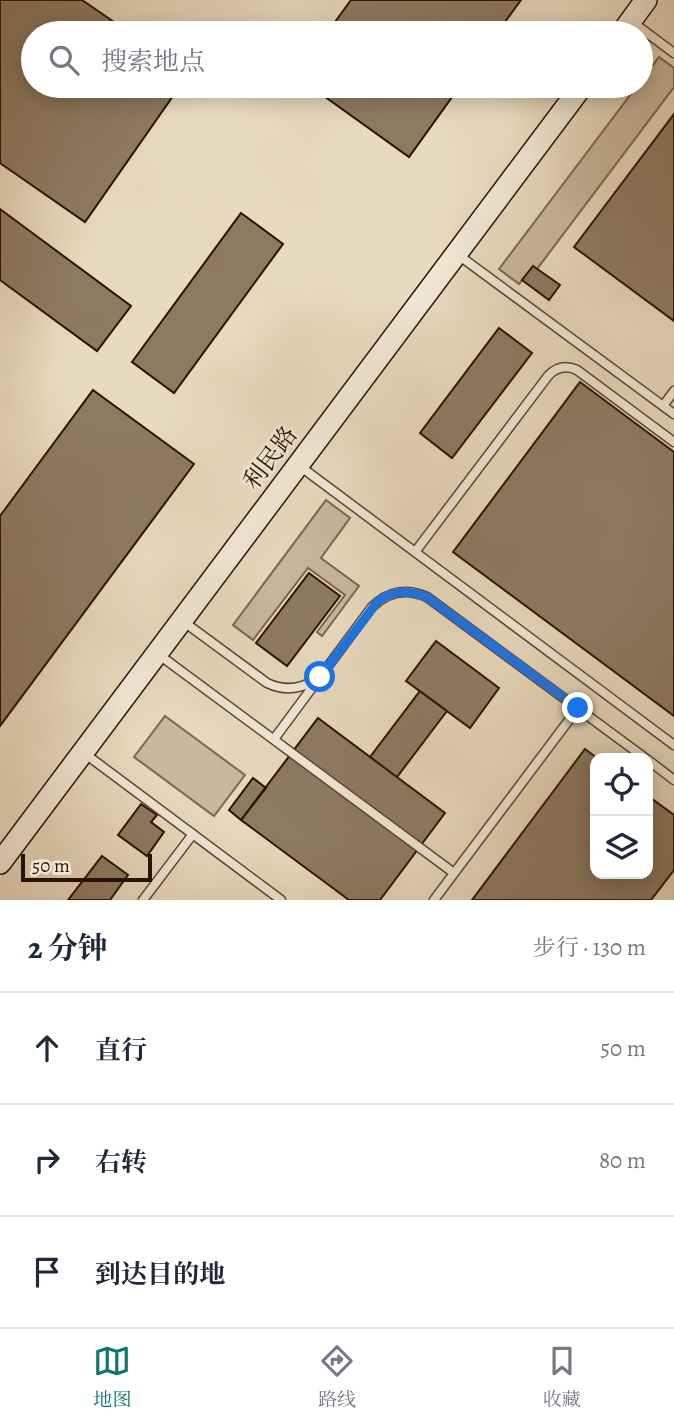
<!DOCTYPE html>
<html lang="zh">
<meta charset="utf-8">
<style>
:root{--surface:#fff;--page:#f2f2f3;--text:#1f2937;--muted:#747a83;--line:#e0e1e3;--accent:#0f766e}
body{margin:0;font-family:Alegreya,"Noto Serif SC",serif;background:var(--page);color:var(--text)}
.controls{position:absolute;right:21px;bottom:21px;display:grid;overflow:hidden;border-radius:14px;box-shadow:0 4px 18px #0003}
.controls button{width:63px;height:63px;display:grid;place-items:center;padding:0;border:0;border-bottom:2px solid var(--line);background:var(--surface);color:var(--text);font:35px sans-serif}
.scale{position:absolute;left:21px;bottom:18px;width:131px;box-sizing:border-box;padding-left:7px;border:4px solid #2b1200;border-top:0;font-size:19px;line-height:24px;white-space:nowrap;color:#2b1200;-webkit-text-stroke:5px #f0e7d5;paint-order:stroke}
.stop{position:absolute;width:21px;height:21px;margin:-16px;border:5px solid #1a73e8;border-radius:50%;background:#fff}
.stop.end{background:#1a73e8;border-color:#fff;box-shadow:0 2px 7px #0008}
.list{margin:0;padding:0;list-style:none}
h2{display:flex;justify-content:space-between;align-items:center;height:91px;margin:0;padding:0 28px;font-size:30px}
h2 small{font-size:23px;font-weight:400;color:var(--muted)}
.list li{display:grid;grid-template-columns:46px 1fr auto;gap:21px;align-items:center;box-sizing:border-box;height:112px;padding:0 28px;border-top:2px solid var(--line)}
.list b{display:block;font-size:26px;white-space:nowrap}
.list em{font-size:23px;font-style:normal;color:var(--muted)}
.icon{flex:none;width:38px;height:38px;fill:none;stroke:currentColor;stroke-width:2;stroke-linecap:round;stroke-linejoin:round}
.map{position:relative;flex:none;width:674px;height:900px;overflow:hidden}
.search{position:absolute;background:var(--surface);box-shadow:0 4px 18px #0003;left:21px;right:21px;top:21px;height:77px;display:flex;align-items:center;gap:18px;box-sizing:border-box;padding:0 24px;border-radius:38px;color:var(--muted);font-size:26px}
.sheet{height:427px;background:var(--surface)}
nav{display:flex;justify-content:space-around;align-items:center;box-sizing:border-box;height:98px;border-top:2px solid var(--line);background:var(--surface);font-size:19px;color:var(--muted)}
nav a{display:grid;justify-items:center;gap:4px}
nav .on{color:var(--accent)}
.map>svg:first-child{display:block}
</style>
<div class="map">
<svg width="674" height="900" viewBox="0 0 674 900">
<rect width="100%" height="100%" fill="#e8dabe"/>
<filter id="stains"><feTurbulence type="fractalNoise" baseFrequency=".00286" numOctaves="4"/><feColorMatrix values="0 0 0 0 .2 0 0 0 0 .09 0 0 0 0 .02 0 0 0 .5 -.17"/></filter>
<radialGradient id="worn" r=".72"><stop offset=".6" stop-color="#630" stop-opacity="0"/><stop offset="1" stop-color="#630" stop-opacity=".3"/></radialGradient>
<path fill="#c8b89e" stroke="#7a654f" stroke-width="2" d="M 659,57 L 674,68 L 674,87 L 537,269 L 533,266 L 519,284 L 499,269 L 637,86 L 641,86 L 641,81 Z
M 326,500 L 350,518 L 321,558 L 359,586 L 322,636 L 317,632 L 345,595 L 308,568 L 253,640 L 233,625 Z
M 165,716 L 245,775 L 214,816 L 134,757 Z"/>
<path fill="#8d7a63" stroke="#2b1200" stroke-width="2" d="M 0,0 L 82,0 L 130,33 L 33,33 L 33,86 L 180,86 L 85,222 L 0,163 Z
M 351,0 L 521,0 L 497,33 L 327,33 Z
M 310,86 L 460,86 L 409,157 Z
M 674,114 L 674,321 L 574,247 Z
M 0,209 L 131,306 L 97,351 L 0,280 Z
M 241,213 L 283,244 L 174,393 L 132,362 Z
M 533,266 L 560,285 L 549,300 L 522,280 Z
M 499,328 L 532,353 L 452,458 L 420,433 Z
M 580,382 L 674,452 L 674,716 L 453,552 Z
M 93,390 L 194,464 L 0,726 L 0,516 Z
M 309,573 L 340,596 L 287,666 L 256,643 Z
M 436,641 L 499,688 L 470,728 L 406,681 Z
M 420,691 L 447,711 L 397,777 L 370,757 Z
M 318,718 L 445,813 L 380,900 L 349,900 L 241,820 Z
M 585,749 L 597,758 L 595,758 L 595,874 L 648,874 L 648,796 L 674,815 L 674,870 L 651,900 L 472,900 Z
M 253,778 L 266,788 L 241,820 L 229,810 Z
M 141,804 L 157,815 L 151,822 L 164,832 L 147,856 L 118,835 Z
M 102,856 L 128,875 L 110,900 L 68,900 Z"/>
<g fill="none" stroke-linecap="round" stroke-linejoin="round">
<g stroke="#5a4430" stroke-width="11">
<path id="service" d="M 631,21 L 674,53
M 457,254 L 674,414
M 663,406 L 674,391
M 301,467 L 674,745
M 415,552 L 548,376 C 556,367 566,365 577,370 L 674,442
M 184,622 L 267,683 C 284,691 300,690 316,679
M 158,654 L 454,873
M 274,739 L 372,607 C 388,591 407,588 427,597 L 645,758
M 84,753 L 281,900
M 648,760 L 674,780
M 143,900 L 193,834
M 434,900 L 578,708"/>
</g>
<g stroke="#2b1200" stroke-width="24">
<path id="secondary" d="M 622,33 L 646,0
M 0,863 L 582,86"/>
</g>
<use href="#service" stroke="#f0e7d5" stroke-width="8"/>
<use href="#secondary" stroke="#f0e7d5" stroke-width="21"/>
</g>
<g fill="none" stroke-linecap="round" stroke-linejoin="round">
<path stroke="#1a73e8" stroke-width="9" d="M 320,677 L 378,601 C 394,590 409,590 427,597 L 578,708"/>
</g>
<g text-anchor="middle" stroke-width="5" stroke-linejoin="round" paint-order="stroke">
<g font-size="24" fill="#2b1200" stroke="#f0e7d5">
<text transform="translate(270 458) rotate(-53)" y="8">利民路</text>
</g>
</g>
<rect width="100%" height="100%" filter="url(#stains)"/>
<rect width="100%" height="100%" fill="url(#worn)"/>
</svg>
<div class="controls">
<button><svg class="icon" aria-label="locate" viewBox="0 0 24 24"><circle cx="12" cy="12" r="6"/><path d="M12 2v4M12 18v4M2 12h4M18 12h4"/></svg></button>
<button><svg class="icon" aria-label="layers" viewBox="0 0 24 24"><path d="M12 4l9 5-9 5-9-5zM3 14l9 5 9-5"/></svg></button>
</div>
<div class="scale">50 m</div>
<div class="stop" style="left:320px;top:677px"></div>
<div class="stop end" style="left:578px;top:708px"></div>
<div class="search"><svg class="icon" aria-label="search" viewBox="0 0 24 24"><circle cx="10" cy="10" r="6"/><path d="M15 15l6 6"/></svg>搜索地点</div>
</div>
<section class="sheet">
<h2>2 分钟<small>步行 · 130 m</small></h2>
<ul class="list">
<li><svg class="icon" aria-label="ahead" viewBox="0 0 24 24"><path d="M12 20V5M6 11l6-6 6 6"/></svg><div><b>直行</b></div><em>50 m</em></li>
<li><svg class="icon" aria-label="right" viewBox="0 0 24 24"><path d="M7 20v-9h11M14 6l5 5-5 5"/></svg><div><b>右转</b></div><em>80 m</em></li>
<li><svg class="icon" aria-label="arrive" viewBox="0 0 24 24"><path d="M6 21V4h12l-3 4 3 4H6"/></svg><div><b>到达目的地</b></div></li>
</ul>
</section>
<nav>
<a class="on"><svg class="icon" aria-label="map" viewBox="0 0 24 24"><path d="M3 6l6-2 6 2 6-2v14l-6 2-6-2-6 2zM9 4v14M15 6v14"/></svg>地图</a>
<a><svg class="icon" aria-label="directions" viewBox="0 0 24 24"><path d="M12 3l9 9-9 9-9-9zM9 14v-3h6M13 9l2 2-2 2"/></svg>路线</a>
<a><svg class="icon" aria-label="saved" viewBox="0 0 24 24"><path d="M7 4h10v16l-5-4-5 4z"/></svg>收藏</a>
</nav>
